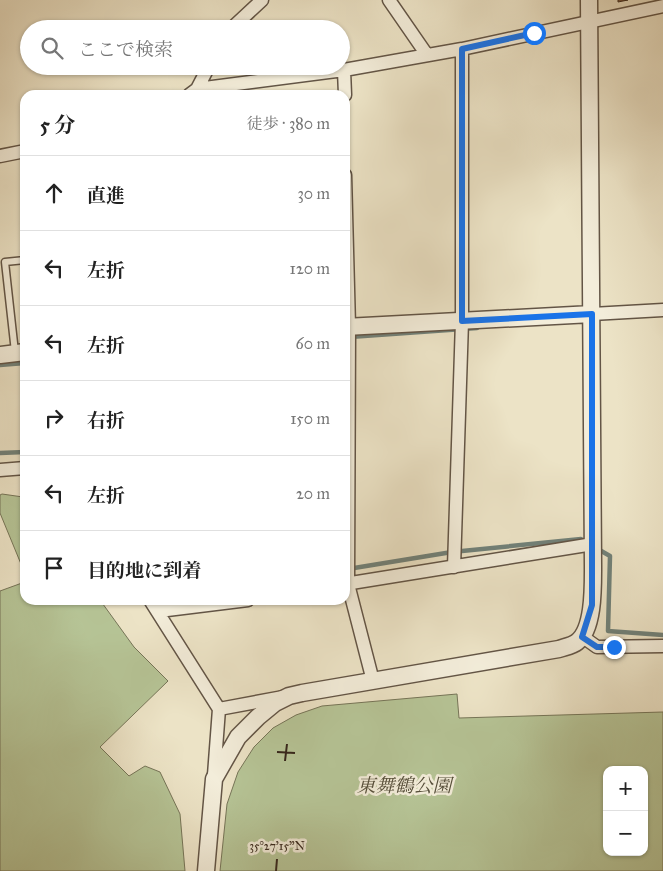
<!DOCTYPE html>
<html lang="ja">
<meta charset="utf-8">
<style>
:root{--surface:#fff;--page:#f2f2f2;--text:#222;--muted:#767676;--line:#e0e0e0}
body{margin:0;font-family:"IM FELL Great Primer","Noto Serif JP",serif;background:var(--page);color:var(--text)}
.controls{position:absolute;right:15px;bottom:15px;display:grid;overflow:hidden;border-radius:10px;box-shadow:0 1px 4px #0004}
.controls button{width:45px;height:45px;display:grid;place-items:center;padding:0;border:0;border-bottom:1px solid var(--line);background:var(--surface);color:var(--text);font:25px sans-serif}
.stop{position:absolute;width:15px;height:15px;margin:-11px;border:4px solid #1a73e8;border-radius:50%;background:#fff}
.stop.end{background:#1a73e8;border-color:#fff;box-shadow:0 1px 5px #0008}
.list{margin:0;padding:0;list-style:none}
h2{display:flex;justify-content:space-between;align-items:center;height:65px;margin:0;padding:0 20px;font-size:21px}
h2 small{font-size:16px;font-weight:400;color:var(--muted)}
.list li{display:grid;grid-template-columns:32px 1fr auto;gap:15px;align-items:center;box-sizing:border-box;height:75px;padding:0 20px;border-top:1px solid var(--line)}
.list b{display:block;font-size:19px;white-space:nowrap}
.list em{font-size:16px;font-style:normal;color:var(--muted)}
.icon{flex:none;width:28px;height:28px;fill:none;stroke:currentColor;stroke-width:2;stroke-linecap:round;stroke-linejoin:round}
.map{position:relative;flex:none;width:663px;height:871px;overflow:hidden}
.search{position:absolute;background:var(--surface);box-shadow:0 1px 4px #0004;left:20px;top:20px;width:330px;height:55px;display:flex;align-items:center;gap:12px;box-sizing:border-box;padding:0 18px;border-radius:28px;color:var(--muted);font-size:19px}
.panel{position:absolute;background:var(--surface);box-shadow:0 1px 4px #0004;left:20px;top:90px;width:330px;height:515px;border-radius:15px}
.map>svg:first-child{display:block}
</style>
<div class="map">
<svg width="663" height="871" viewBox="0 0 663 871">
<rect width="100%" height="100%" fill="#ece3c6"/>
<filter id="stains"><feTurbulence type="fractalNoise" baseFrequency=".004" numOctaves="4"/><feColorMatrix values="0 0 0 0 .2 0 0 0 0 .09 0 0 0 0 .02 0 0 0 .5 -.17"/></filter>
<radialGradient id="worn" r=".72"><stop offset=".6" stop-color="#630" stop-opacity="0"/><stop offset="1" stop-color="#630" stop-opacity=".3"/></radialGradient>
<path fill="#b6c496" stroke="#767558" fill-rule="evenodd" d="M 2,494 L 23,497 L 25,498 L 25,600 L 100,600 L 134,647 L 168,681 L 100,747 L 129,776 L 145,766 L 160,772 L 180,814 L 185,871 L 0,871 L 0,591 L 22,583 L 21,564 L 0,513 L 0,495 Z
M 457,694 L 459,718 L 663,712 L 663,871 L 220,871 L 227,804 L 238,772 L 254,747 L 273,728 L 296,715 L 322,706 ZM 607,770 L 644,770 L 644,852 L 607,852 Z"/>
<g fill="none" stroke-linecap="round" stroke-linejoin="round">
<path stroke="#718179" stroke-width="4.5" d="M 350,337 L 477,328
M 0,365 L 25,363
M 0,453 L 25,452
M 596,548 L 610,556 L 608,631 L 663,635
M 348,569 L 452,552 L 581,539 L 585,542"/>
<g stroke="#635546" stroke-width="9">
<path id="service" d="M 15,352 L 5,262 L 25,260"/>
</g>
<g stroke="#635546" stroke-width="15">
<path id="minor" d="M 389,0 L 427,55
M 231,29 L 262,0
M 344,70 L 345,95
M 197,89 L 209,66
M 189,95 L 197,89 L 344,70 L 462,49 L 663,6
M 0,156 L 25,151
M 345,175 L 349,326 L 348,584 L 373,681
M 592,314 L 663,310
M 0,470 L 25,468
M 454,567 L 462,321 L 462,49
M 345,584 L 593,544
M 150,600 L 219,709 L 214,775
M 159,605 L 159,611 L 248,600
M 583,637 L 597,647 L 663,646
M 219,709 L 283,697"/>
</g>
<g stroke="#635546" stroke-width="19">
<path id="tertiary" d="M 345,327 L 592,314
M 0,355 L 25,352
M 206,871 L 214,779 L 238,737 L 258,717 L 275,703 L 289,696 L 302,693 L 559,649 C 564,647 572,646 577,642 C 594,629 593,587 593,566 L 589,0"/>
</g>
<use href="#service" stroke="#f3edda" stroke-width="6"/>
<use href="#minor" stroke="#f3edda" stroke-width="12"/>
<use href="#tertiary" stroke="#f3edda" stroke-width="16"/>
</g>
<path fill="#b37857" stroke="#35261b" d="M 618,0 L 628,0 L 618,2 Z"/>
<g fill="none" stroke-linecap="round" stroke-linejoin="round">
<path stroke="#1a73e8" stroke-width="6" d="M 534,33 L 462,49 L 462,321 L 592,314 L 592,605 L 582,637 L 597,647 L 614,647"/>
</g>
<path fill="none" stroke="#35261b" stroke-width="2" d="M 277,752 L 295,753M 285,761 L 287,744M 276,871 L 277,859"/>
<g text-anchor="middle" stroke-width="5" stroke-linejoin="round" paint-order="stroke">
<g font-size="19" font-style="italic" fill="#554e3a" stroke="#f3edda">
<text x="404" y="792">東舞鶴公園</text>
</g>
</g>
<g font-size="12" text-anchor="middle" fill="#35261b" stroke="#f3edda" stroke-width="5" stroke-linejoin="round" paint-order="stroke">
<text x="277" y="850">35°27'15"N</text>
</g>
<rect width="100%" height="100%" filter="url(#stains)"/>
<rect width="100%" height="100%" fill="url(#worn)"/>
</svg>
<div class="controls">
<button>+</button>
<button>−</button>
</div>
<div class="stop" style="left:534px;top:33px"></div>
<div class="stop end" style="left:614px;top:647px"></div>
<div class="search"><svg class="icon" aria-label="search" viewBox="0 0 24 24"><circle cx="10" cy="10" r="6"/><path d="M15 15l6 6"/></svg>ここで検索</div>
<section class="panel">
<h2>5 分<small>徒歩 · 380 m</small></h2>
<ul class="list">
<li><svg class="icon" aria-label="ahead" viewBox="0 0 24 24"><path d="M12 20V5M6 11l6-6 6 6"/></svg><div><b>直進</b></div><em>30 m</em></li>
<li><svg class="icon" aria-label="left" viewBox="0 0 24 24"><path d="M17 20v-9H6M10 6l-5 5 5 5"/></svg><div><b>左折</b></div><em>120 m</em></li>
<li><svg class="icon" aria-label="left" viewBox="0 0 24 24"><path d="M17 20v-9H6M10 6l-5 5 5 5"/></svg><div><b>左折</b></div><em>60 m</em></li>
<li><svg class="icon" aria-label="right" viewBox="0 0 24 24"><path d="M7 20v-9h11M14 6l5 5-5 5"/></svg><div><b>右折</b></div><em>150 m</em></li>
<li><svg class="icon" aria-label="left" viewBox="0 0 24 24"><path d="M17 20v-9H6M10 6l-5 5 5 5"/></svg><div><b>左折</b></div><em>20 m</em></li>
<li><svg class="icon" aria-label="arrive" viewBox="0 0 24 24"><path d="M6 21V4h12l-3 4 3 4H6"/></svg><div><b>目的地に到着</b></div></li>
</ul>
</section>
</div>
